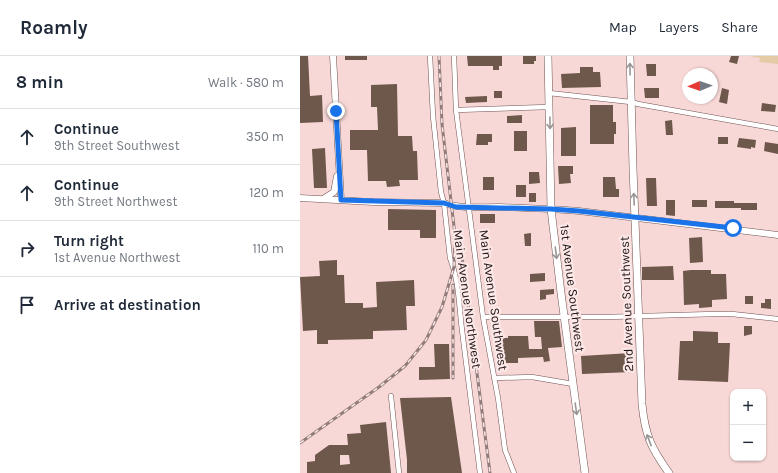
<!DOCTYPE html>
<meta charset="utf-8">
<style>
:root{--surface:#fff;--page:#f6f6f7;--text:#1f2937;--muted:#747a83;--line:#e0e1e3}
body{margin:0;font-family:Karla,sans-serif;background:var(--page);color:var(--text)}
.controls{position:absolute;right:12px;bottom:12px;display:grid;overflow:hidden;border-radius:8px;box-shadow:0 1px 3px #0004}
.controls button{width:36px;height:36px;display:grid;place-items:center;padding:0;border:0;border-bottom:1px solid var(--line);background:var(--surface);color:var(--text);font:20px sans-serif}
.compass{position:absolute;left:382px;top:12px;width:36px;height:36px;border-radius:50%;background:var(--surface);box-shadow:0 1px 3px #0004;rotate:268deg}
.stop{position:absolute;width:12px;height:12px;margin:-9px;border:3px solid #1a73e8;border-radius:50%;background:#fff}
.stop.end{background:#1a73e8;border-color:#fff;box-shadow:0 1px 4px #0008}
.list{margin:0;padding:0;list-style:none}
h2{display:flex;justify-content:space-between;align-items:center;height:52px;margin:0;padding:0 16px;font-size:17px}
h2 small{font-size:13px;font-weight:400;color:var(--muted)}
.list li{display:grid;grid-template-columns:26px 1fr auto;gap:12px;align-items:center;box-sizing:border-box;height:56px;padding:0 16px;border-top:1px solid var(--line)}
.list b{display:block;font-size:15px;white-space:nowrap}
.list p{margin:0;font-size:13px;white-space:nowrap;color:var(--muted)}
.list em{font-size:13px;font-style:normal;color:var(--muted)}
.icon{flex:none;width:22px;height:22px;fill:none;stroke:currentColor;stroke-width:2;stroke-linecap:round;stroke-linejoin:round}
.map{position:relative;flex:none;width:478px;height:417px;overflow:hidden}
header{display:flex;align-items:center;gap:24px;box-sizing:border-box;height:56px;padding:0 20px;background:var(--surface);border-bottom:1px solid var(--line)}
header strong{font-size:19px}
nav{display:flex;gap:22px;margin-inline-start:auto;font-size:14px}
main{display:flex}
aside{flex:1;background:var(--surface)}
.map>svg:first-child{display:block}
</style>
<header>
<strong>Roamly</strong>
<nav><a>Map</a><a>Layers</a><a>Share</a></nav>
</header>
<main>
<aside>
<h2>8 min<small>Walk · 580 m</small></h2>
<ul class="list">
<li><svg class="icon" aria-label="ahead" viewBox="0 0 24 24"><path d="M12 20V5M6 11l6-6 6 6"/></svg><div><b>Continue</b><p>9th Street Southwest</p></div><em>350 m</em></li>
<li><svg class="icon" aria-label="ahead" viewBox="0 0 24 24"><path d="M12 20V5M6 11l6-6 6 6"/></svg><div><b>Continue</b><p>9th Street Northwest</p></div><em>120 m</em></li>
<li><svg class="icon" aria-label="right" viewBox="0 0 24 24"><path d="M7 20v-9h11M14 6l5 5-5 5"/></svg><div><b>Turn right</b><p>1st Avenue Northwest</p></div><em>110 m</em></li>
<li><svg class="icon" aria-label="arrive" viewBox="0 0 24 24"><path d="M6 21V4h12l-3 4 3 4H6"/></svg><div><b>Arrive at destination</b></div></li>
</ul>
</aside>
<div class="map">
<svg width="478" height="417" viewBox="0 0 478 417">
<rect width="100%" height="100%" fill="#f8d8d6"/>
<path fill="#e4cba6" d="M 449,0 L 478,0 L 478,8 L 459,6 L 460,2 Z"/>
<path fill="#6e574b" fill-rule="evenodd" d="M 0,0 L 8,0 L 10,40 L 22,39 L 23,66 L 0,67 Z
M 45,0 L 67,0 L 67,4 L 45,4 Z
M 167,0 L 202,0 L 202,10 L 199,10 L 199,14 L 193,14 L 193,10 L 168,10 Z
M 223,0 L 236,0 L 236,5 L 234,5 L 234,8 L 223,8 Z
M 431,0 L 439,0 L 437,8 L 429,6 Z
M 346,8 L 356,8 L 356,20 L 347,20 Z
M 280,11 L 293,11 L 293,16 L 300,16 L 301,31 L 262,32 L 261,18 L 280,17 Z
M 97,28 L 98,80 L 112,80 L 113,95 L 117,95 L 118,124 L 99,124 L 100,130 L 87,131 L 86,125 L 68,125 L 67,94 L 50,94 L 50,74 L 78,74 L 77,51 L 71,51 L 71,29 Z
M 344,32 L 359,32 L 359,42 L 345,42 Z
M 422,32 L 429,34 L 427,48 L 419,46 Z
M 194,35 L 202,35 L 202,42 L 194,42 Z
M 187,40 L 187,46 L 166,47 L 165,41 Z
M 462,47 L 476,49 L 475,56 L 461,55 Z
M 290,49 L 313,49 L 313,66 L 316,66 L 316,78 L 314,78 L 314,88 L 290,88 Z
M 222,59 L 222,67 L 207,67 L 207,60 Z
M 372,64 L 373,79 L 366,79 L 365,65 Z
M 276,71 L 276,100 L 261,100 L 261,72 Z
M 214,75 L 227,75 L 227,95 L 214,95 Z
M 177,78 L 192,78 L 192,86 L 188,86 L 188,89 L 176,89 Z
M 418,81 L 428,81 L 428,88 L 418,88 Z
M 439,82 L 456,84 L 455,92 L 451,91 L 451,93 L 437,91 Z
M 465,86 L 478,88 L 478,98 L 464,95 Z
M 25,92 L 27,132 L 14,132 L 12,93 Z
M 258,110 L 273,110 L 273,118 L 270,118 L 271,127 L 259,128 Z
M 229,116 L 239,116 L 240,127 L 229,128 Z
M 183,121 L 194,121 L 194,134 L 183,134 Z
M 303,121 L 315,121 L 316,133 L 319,133 L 319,141 L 303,141 Z
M 346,122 L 356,122 L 357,150 L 347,150 Z
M 216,129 L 226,129 L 226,141 L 216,141 Z
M 229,137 L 236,137 L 236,146 L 229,146 Z
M 366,144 L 375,144 L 375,160 L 366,159 Z
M 392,144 L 407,144 L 407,151 L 392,151 Z
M 415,145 L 434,145 L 434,147 L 457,147 L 457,154 L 441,154 L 441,152 L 415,152 Z
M 88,153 L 136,154 L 136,182 L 120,182 L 120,174 L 88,174 Z
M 180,158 L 195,158 L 195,167 L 180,167 Z
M 231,177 L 231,190 L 225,190 L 224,178 Z
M 402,181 L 403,206 L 390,207 L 389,182 Z
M 37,204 L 37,219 L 44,219 L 45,247 L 63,247 L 63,252 L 77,251 L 76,226 L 114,224 L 115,250 L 106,250 L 107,274 L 73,275 L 73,283 L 28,284 L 28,288 L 17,288 L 17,274 L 3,275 L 0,221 L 20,220 L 19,205 Z
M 373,210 L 374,224 L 342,224 L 342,211 Z
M 391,214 L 411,214 L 411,218 L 426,218 L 427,243 L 412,244 L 412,251 L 399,252 L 399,248 L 384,249 L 383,215 Z
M 245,217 L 245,225 L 230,226 L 230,218 Z
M 254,233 L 254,238 L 246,239 L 246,243 L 240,244 L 240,234 Z
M 445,240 L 453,240 L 453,248 L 445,248 Z
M 465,243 L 471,243 L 471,253 L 461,252 L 461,247 L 465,247 Z
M 234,265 L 259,265 L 262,291 L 248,292 L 250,305 L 244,306 L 243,301 L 218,302 L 218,307 L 199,307 L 198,282 L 208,282 L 208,280 L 228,280 L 229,293 L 242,293 L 241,281 L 235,281 Z
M 444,270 L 452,270 L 452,278 L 444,280 Z
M 393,275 L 418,276 L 418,287 L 430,287 L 428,326 L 378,324 L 380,285 L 393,285 Z
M 134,288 L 149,288 L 150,323 L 119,324 L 119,311 L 135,311 Z
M 331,297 L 332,316 L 282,318 L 281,300 Z
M 151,341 L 162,417 L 107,417 L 107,404 L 100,342 Z
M 86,366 L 91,417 L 7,417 L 7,406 L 15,405 L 15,399 L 29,389 L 48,389 L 47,378 L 61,377 L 60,369 ZM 40,399 L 49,399 L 50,408 L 40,409 Z"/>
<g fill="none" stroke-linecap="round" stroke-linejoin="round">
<g stroke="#6f5453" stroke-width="5.5">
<path id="street" d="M 130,0 L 133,60 L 141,136 L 144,147 L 150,202 C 159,225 159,250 162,274 C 168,322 174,369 180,417
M 154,0 L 156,54 L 183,261 L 198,342 L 205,394 L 214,417
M 249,37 L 331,46 L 338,48 L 478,73
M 156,54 L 249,51
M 183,261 L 307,261 L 415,258 L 432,258 L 478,263
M 194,322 L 232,321 L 273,328
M 91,340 L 99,417"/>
</g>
<g stroke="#6f5453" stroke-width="7">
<path id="secondary" d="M 33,0 L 41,144
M 0,142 L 73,146 L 144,147 C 161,153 180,151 199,151 C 226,152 253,153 279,155 L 478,179
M 23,143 L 34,136 L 37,120"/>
</g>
<g stroke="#6f5453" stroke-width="8">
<path id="primary" d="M 248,0 L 251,153 L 261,237 L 285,417
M 330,0 L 333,112 L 342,348 C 345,379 351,392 369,417"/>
</g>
<use href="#street" stroke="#fff" stroke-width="4.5"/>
<use href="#secondary" stroke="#fff" stroke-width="6"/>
<use href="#primary" stroke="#fff" stroke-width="7"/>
<g stroke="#927c7b" stroke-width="3">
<path id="rail" d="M 159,179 L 190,417
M 153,229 L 153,322
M 0,387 L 79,331 L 105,310 L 126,284 L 142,251 L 154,211 L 155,179 L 142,68 L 139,0"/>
</g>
<use href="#rail" stroke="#fce9e8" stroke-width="1.5" stroke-dasharray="4.5" stroke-linecap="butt"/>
</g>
<defs><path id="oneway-shaft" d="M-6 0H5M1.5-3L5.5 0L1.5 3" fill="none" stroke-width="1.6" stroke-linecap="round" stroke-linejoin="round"/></defs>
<g stroke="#9b9696">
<use href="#oneway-shaft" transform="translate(330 13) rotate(-91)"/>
<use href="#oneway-shaft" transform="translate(250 67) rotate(89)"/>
<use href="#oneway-shaft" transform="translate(334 143) rotate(-92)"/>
<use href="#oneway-shaft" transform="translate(256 197) rotate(83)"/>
<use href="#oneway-shaft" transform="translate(276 353) rotate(82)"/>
<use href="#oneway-shaft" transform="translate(349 384) rotate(-111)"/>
</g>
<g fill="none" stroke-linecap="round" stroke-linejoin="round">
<path stroke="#1a73e8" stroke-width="5" d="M 36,55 L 41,144 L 144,147 L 156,151 L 251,153 L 279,155 L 433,172"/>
</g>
<g text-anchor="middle" stroke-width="4" stroke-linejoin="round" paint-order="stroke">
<g font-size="13" fill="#201515" stroke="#fce9e8">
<text transform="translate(273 232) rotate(83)" y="5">1st Avenue Southwest</text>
<text transform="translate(168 243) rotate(82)" y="5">Main Avenue Northwest</text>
<text transform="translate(194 244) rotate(82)" y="5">Main Avenue Southwest</text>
<text transform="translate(326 248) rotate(-92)" y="5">2nd Avenue Southwest</text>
</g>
</g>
</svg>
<div class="controls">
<button>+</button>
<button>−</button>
</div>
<svg class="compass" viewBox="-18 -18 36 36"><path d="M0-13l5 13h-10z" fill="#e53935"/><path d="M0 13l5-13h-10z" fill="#747a83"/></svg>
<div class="stop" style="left:433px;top:172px"></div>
<div class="stop end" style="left:36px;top:55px"></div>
</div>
</main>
